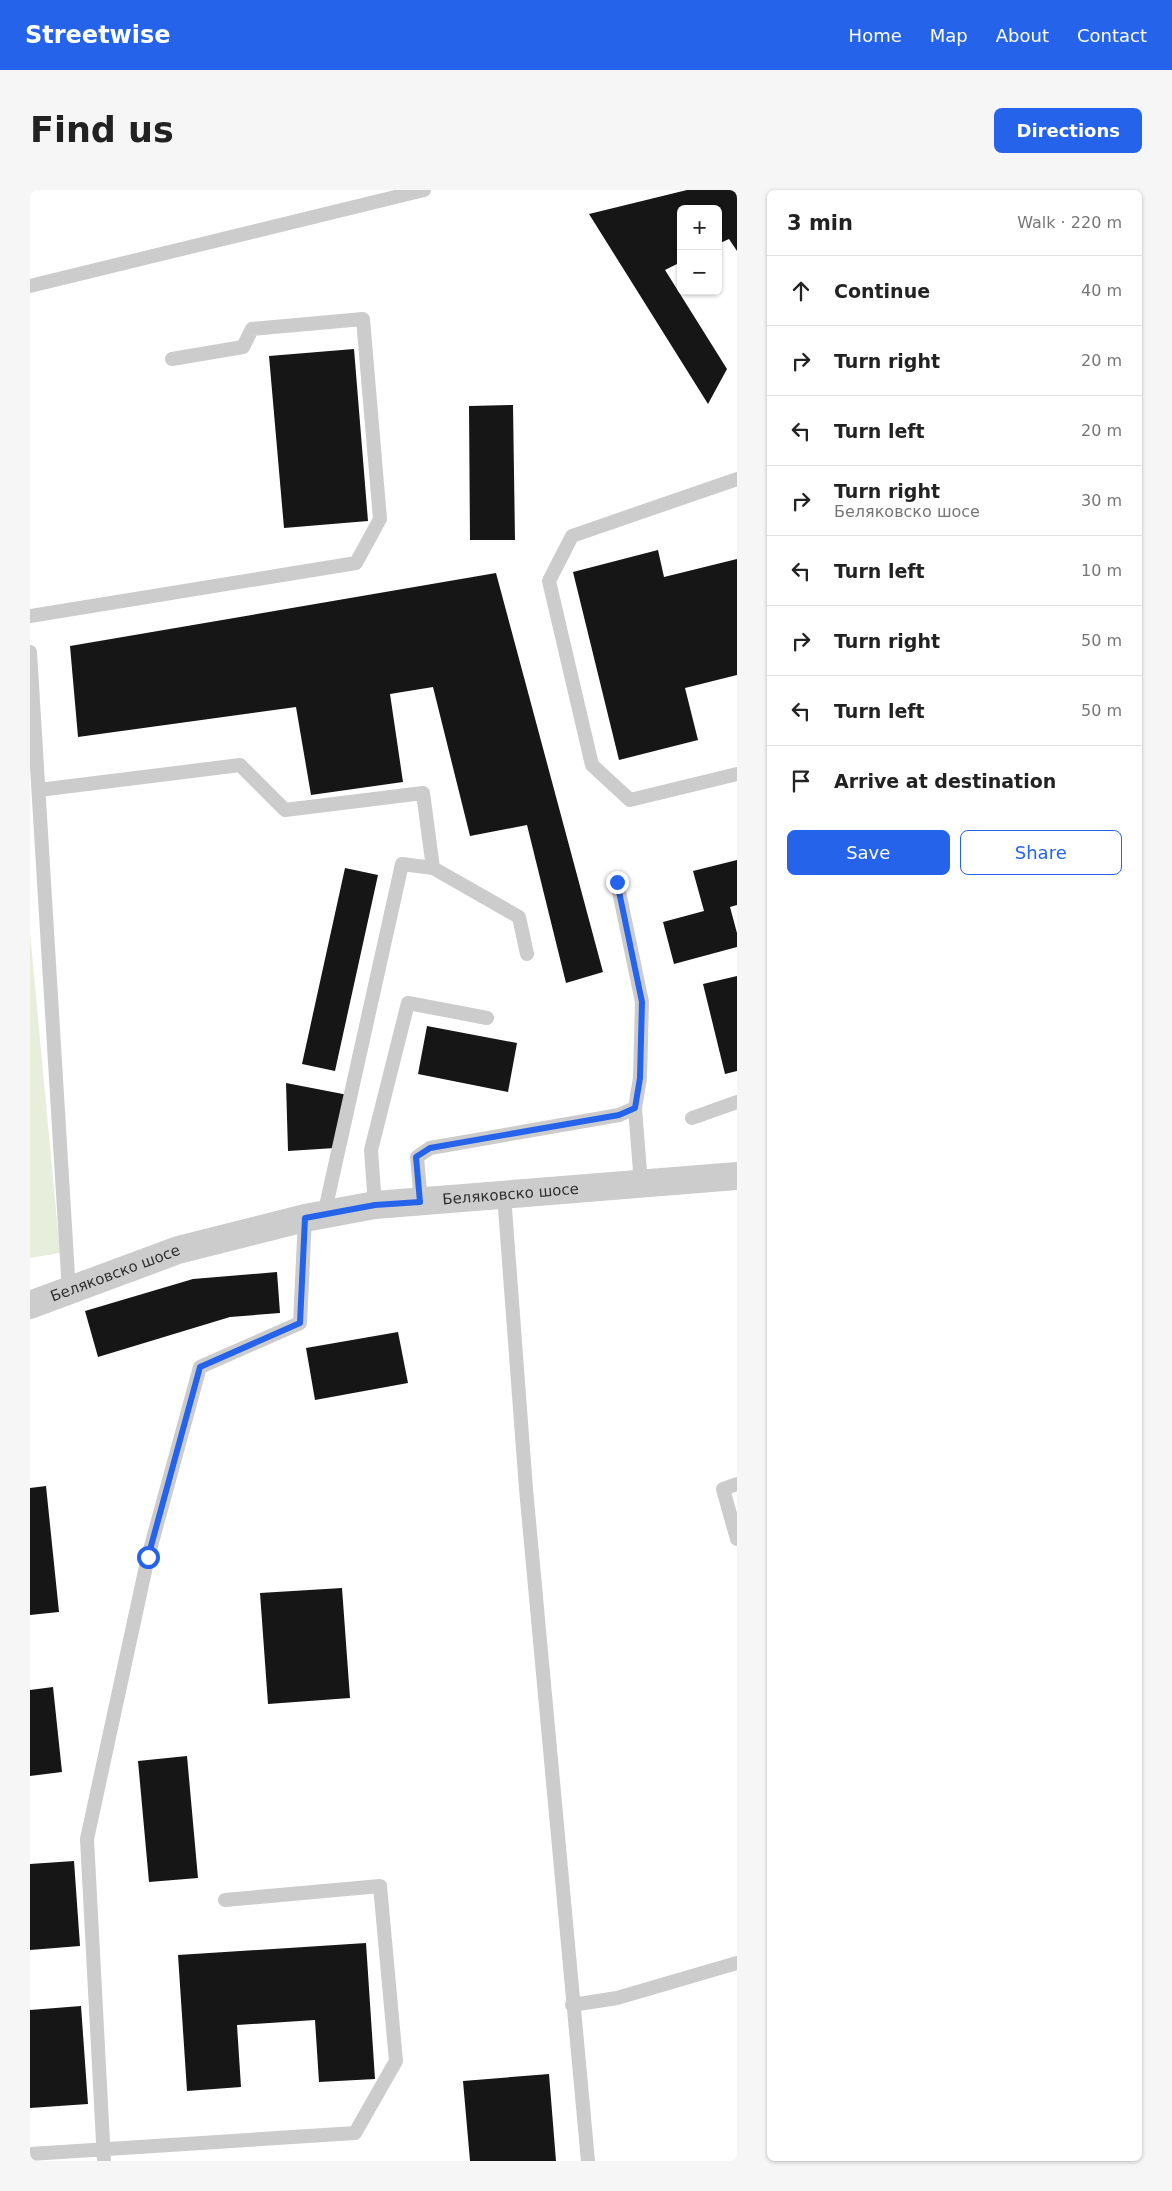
<!DOCTYPE html>
<meta charset="utf-8">
<style>
:root{--surface:#fff;--page:#f6f6f6;--text:#222;--muted:#767676;--line:#e0e0e0;--accent:#2563eb}
body{margin:0;font-family:"DejaVu Sans",sans-serif;background:var(--page);color:var(--text)}
.controls{position:absolute;right:15px;top:15px;display:grid;overflow:hidden;border-radius:8px;box-shadow:0 1px 4px #0004}
.controls button{width:45px;height:45px;display:grid;place-items:center;padding:0;border:0;border-bottom:1px solid var(--line);background:var(--surface);color:var(--text);font:25px sans-serif}
.stop{position:absolute;width:15px;height:15px;margin:-11px;border:4px solid #2563eb;border-radius:50%;background:#fff}
.stop.end{background:#2563eb;border-color:#fff;box-shadow:0 1px 5px #0008}
.list{margin:0;padding:0;list-style:none}
h2{display:flex;justify-content:space-between;align-items:center;height:65px;margin:0;padding:0 20px;font-size:21px}
h2 small{font-size:16px;font-weight:400;color:var(--muted)}
.list li{display:grid;grid-template-columns:32px 1fr auto;gap:15px;align-items:center;box-sizing:border-box;height:70px;padding:0 20px;border-top:1px solid var(--line)}
.list b{display:block;font-size:19px;white-space:nowrap}
.list p{margin:0;font-size:16px;white-space:nowrap;color:var(--muted)}
.list em{font-size:16px;font-style:normal;color:var(--muted)}
.actions{display:flex;gap:10px;padding:15px 20px}
.actions a{flex:1;padding:11px 0;border:1px solid var(--accent);border-radius:8px;text-align:center;font-size:18px;color:var(--accent)}
.actions .main{background:var(--accent);color:#fff}
.icon{flex:none;width:28px;height:28px;fill:none;stroke:currentColor;stroke-width:2;stroke-linecap:round;stroke-linejoin:round}
.map{position:relative;flex:none;width:707px;height:1971px;overflow:hidden;border-radius:8px}
header{display:flex;align-items:center;gap:30px;box-sizing:border-box;height:70px;padding:0 25px;background:var(--accent);color:#fff}
header strong{font-size:24px}
nav{display:flex;gap:28px;margin-inline-start:auto;font-size:18px}
.intro{display:flex;align-items:center;justify-content:space-between;box-sizing:border-box;height:120px;padding:0 30px}
h1{margin:0;font-size:35px}
.button{padding:12px 22px;border-radius:8px;background:var(--accent);color:#fff;font-size:18px;font-weight:700}
main{display:flex;gap:30px;padding:0 30px}
aside{flex:1;background:var(--surface);border-radius:8px;box-shadow:0 1px 4px #0004}
.map>svg:first-child{display:block}
</style>
<header>
<strong>Streetwise</strong>
<nav><a>Home</a><a>Map</a><a>About</a><a>Contact</a></nav>
</header>
<div class="intro"><h1>Find us</h1><a class="button">Directions</a></div>
<main>
<div class="map">
<svg width="707" height="1971" viewBox="0 0 707 1971">
<rect width="100%" height="100%" fill="#fff"/>
<path fill="#e8eedc" d="M 0,743 L 30,1063 L 0,1068 Z"/>
<path fill="#161616" d="M 657,0 L 707,0 L 707,61 L 699,49 L 688,54 L 688,19 L 651,19 L 651,72 L 635,80 L 697,179 L 678,214 L 559,24 Z
M 324,159 L 338,331 L 254,338 L 239,166 Z
M 483,215 L 485,350 L 440,350 L 439,216 Z
M 628,360 L 634,387 L 707,369 L 707,485 L 655,498 L 668,550 L 589,570 L 543,382 Z
M 466,383 L 573,782 L 536,793 L 497,635 L 440,646 L 403,497 L 360,504 L 373,592 L 281,605 L 266,517 L 48,547 L 40,456 Z
M 707,670 L 707,715 L 700,717 L 707,743 L 707,757 L 644,774 L 633,732 L 674,721 L 663,681 Z
M 315,678 L 348,685 L 305,881 L 272,874 Z
M 707,786 L 707,881 L 695,884 L 673,794 Z
M 397,836 L 487,853 L 478,902 L 388,884 Z
M 256,893 L 318,905 L 305,958 L 258,961 Z
M 247,1082 L 250,1123 L 200,1127 L 68,1167 L 55,1121 L 163,1089 Z
M 368,1142 L 378,1193 L 285,1210 L 276,1158 Z
M 16,1296 L 29,1422 L 0,1425 L 0,1298 Z
M 312,1398 L 320,1508 L 238,1514 L 230,1403 Z
M 23,1497 L 32,1582 L 0,1586 L 0,1500 Z
M 157,1566 L 168,1688 L 119,1692 L 108,1571 Z
M 44,1671 L 50,1756 L 0,1760 L 0,1674 Z
M 336,1753 L 345,1889 L 289,1892 L 285,1830 L 207,1835 L 211,1897 L 157,1901 L 148,1765 Z
M 51,1816 L 58,1914 L 0,1918 L 0,1820 Z
M 519,1884 L 526,1971 L 440,1971 L 433,1891 Z"/>
<g fill="none" stroke-linecap="round" stroke-linejoin="round">
<path stroke="#ccc" stroke-width="14" d="M 0,96 L 394,0
M 707,289 L 542,346 L 519,391 L 562,575 L 600,610 L 707,584
M 0,426 L 326,373 L 350,329 L 333,129 L 222,139 L 213,157 L 142,169
M 0,462 L 39,1102
M 9,600 L 210,575 L 255,620 L 393,603 L 403,678
M 605,918 L 611,994
M 662,928 L 707,912
M 474,1005 L 496,1299 L 558,1971
M 391,1012 L 387,967 L 400,958 L 589,925 L 605,918 L 610,888 L 612,812 L 587,692
M 345,1015 L 341,960 L 378,813 L 457,828
M 294,1025 L 372,674 L 403,678 L 489,727 L 497,764
M 707,1294 L 693,1299 L 707,1349
M 542,1815 L 587,1808 L 707,1773
M 0,1964 L 325,1943 L 366,1871 L 350,1696 L 195,1710
M 74,1971 L 57,1649 L 118,1367 L 170,1177 L 270,1133 L 275,1028"/>
<path stroke="#ccc" stroke-width="28" id="s1" d="M 0,1115 L 148,1060 L 275,1028 L 345,1015 L 707,986"/>
</g>
<g fill="none" stroke-linecap="round" stroke-linejoin="round">
<path stroke="#2563eb" stroke-width="6" d="M 118,1367 L 170,1177 L 270,1133 L 275,1028 L 345,1015 L 390,1012 L 386,967 L 400,958 L 589,925 L 605,918 L 610,888 L 612,812 L 587,692"/>
</g>
<g text-anchor="middle" stroke-width="5" stroke-linejoin="round" paint-order="stroke">
<g font-size="15" fill="#2f2f2f" stroke="#fff">
<text dy="5" stroke="none"><textPath href="#s1" startOffset="496">Беляковско шосе</textPath></text>
<text dy="5" stroke="none"><textPath href="#s1" startOffset="91">Беляковско шосе</textPath></text>
</g>
</g>
</svg>
<div class="controls">
<button>+</button>
<button>−</button>
</div>
<div class="stop" style="left:118px;top:1367px"></div>
<div class="stop end" style="left:587px;top:692px"></div>
</div>
<aside>
<h2>3 min<small>Walk · 220 m</small></h2>
<ul class="list">
<li><svg class="icon" aria-label="ahead" viewBox="0 0 24 24"><path d="M12 20V5M6 11l6-6 6 6"/></svg><div><b>Continue</b></div><em>40 m</em></li>
<li><svg class="icon" aria-label="right" viewBox="0 0 24 24"><path d="M7 20v-9h11M14 6l5 5-5 5"/></svg><div><b>Turn right</b></div><em>20 m</em></li>
<li><svg class="icon" aria-label="left" viewBox="0 0 24 24"><path d="M17 20v-9H6M10 6l-5 5 5 5"/></svg><div><b>Turn left</b></div><em>20 m</em></li>
<li><svg class="icon" aria-label="right" viewBox="0 0 24 24"><path d="M7 20v-9h11M14 6l5 5-5 5"/></svg><div><b>Turn right</b><p>Беляковско шосе</p></div><em>30 m</em></li>
<li><svg class="icon" aria-label="left" viewBox="0 0 24 24"><path d="M17 20v-9H6M10 6l-5 5 5 5"/></svg><div><b>Turn left</b></div><em>10 m</em></li>
<li><svg class="icon" aria-label="right" viewBox="0 0 24 24"><path d="M7 20v-9h11M14 6l5 5-5 5"/></svg><div><b>Turn right</b></div><em>50 m</em></li>
<li><svg class="icon" aria-label="left" viewBox="0 0 24 24"><path d="M17 20v-9H6M10 6l-5 5 5 5"/></svg><div><b>Turn left</b></div><em>50 m</em></li>
<li><svg class="icon" aria-label="arrive" viewBox="0 0 24 24"><path d="M6 21V4h12l-3 4 3 4H6"/></svg><div><b>Arrive at destination</b></div></li>
</ul>
<div class="actions"><a class="main">Save</a><a>Share</a></div>
</aside>
</main>
